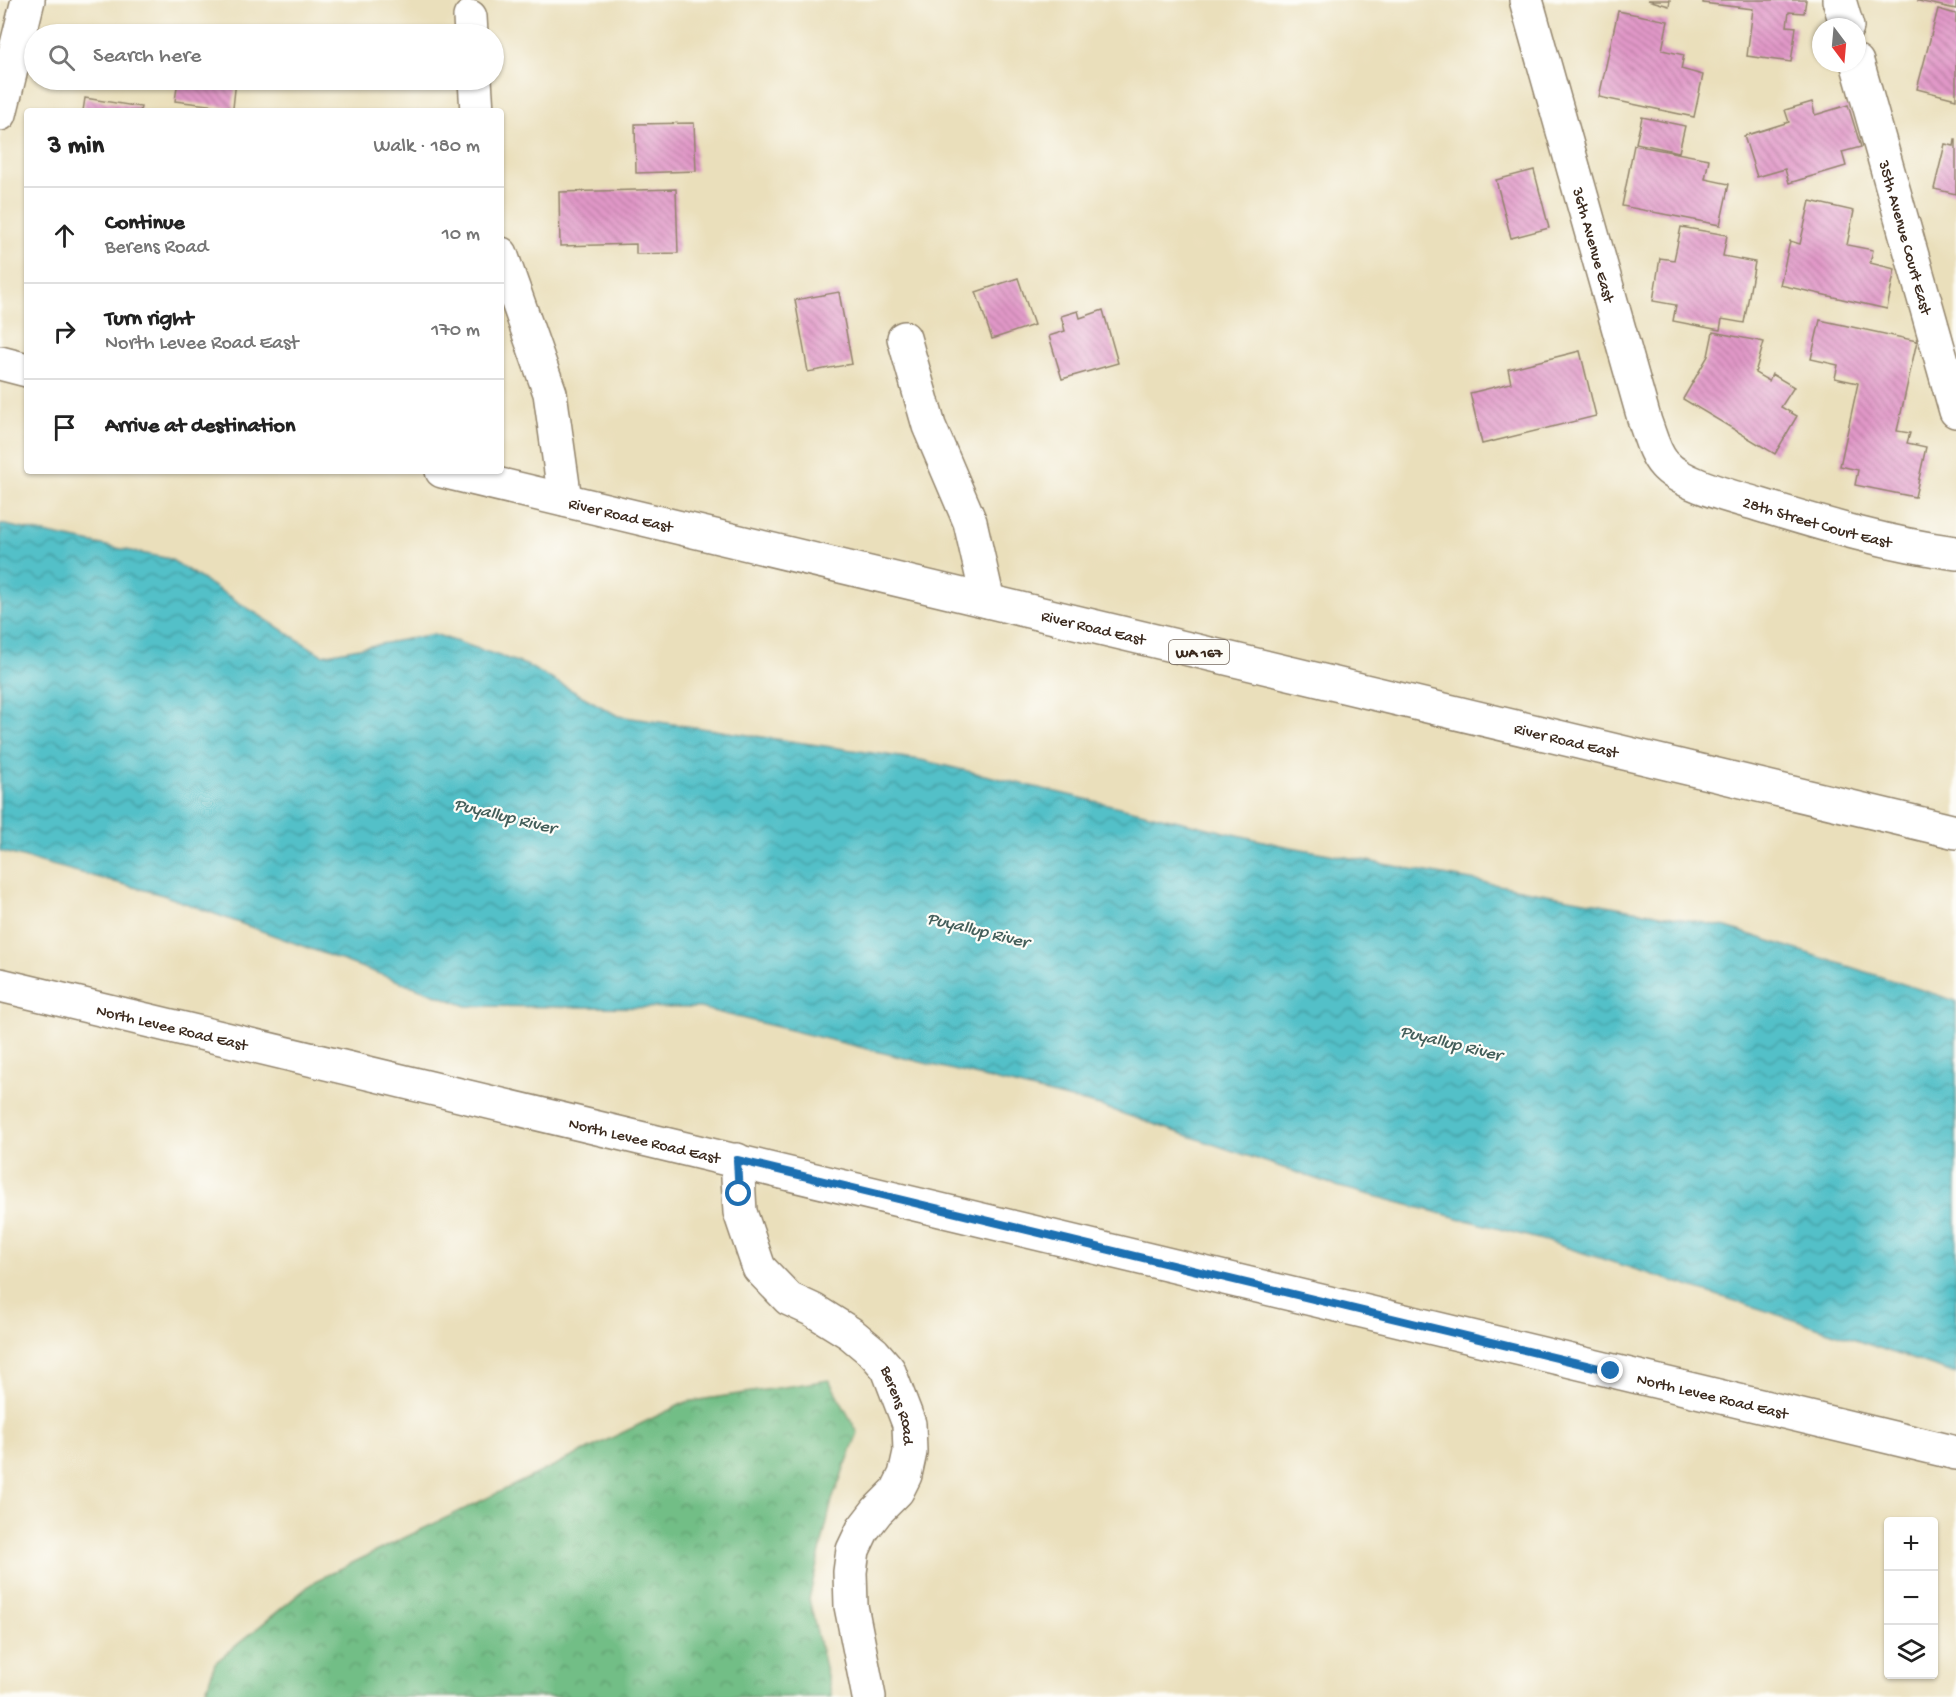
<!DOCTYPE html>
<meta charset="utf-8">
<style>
:root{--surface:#fff;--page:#f6f6f6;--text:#222;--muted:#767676;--line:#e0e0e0}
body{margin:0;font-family:"Gochi Hand",sans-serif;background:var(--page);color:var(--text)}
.controls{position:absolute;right:18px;bottom:18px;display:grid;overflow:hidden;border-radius:6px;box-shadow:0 2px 4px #0004}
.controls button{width:54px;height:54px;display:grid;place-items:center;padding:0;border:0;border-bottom:2px solid var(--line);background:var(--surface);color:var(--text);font:30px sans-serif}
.compass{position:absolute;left:1812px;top:18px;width:54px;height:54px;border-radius:50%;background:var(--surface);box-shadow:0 2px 4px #0004;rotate:164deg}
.stop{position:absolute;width:18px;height:18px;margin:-14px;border:4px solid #1f6fb2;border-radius:50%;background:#fff}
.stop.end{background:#1f6fb2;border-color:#fff;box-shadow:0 2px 6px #0008}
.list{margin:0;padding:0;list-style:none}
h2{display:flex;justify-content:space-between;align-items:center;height:78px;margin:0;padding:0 24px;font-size:26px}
h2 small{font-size:20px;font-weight:400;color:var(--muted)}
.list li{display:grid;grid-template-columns:39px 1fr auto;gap:18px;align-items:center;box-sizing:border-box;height:96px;padding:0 24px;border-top:2px solid var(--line)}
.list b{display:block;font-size:22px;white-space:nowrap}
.list p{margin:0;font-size:20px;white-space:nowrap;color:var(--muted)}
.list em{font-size:20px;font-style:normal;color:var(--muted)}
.icon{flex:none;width:33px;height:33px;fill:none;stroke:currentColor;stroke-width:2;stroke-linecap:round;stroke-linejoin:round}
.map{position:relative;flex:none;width:1956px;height:1697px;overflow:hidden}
.search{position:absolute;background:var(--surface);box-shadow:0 2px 4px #0004;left:24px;top:24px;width:480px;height:66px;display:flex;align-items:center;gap:15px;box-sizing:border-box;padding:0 21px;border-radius:33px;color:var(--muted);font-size:22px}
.panel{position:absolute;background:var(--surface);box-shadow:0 2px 4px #0004;left:24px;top:108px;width:480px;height:366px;border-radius:6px}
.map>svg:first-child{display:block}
</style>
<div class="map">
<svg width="1956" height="1697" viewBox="0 0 1956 1697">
<defs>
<pattern id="forest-crowns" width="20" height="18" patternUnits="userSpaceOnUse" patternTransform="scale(1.5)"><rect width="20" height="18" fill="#72be86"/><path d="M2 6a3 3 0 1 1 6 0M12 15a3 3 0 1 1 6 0" fill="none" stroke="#5f9b6d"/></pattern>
<pattern id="water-waves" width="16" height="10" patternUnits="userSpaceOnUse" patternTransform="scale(1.5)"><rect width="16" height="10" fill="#52c0c8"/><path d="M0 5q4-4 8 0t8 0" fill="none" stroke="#459ca2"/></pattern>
<pattern id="building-back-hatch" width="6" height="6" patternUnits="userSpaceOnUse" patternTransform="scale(1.5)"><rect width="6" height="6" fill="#e198c8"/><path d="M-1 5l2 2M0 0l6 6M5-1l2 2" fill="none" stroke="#b87ca2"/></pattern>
</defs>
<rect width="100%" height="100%" fill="#fdfcf7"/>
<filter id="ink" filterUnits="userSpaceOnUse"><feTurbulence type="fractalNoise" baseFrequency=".0167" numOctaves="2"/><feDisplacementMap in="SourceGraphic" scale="12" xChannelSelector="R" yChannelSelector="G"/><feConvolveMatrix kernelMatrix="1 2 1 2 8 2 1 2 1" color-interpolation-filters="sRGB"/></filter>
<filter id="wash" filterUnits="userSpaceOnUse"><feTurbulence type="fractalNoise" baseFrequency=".008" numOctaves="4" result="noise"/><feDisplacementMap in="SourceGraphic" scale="24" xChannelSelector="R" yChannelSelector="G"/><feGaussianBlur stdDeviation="1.35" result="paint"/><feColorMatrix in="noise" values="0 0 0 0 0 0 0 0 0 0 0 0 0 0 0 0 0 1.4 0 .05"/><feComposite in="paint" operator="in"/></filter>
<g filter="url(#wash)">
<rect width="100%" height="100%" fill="#eadfbb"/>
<path fill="url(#forest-crowns)" stroke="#567452" stroke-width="1.5" d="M 829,1380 L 858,1433 L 832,1500 L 809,1599 L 832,1697 L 204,1697 L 215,1663 L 315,1581 L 686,1402 Z"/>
<path fill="url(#water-waves)" stroke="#467573" stroke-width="1.5" d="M 0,524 L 170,559 L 322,655 L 434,634 L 526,665 L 618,716 L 921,760 L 1280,845 L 1726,927 L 1956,1001 L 1956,1374 L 1811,1325 L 1546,1241 L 1340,1187 L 1100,1106 L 700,1008 L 467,1006 L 163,895 L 0,851 Z"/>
<g id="blocks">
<path fill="url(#building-back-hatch)" d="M 1648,0 L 1670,0 L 1669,6 Z
M 1703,0 L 1806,0 L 1804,13 L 1789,12 L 1787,26 L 1796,27 L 1791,62 L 1747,56 L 1753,9 L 1703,3 Z
M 1918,0 L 1956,0 L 1956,9 L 1918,1 Z
M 1938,9 L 1956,14 L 1956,99 L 1917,89 Z
M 1618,11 L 1668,21 L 1662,50 L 1684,55 L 1681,69 L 1703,75 L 1694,117 L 1599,97 Z
M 178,80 L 236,80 L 233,108 L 175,101 Z
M 85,98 L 141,107 L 140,111 L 83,111 Z
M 1812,102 L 1815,115 L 1848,105 L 1861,147 L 1842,152 L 1846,166 L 1789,183 L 1785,169 L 1757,177 L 1744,136 L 1789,122 L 1785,110 Z
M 1642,117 L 1685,126 L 1679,152 L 1636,143 Z
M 694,123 L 696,171 L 636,173 L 635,124 Z
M 1955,140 L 1956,140 L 1956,194 L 1934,189 L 1945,144 L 1954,146 Z
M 1634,145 L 1709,159 L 1705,179 L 1729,184 L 1720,225 L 1622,206 Z
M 1534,170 L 1549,228 L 1511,238 L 1496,180 Z
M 676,189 L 678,253 L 636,254 L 636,244 L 560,246 L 559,192 Z
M 1810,201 L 1854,211 L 1847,245 L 1873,250 L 1870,263 L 1895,269 L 1887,309 L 1780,285 L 1790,241 L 1800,244 Z
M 1681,227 L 1727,235 L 1723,256 L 1755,262 L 1744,323 L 1722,319 L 1720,330 L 1673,321 L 1676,305 L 1653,301 L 1660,258 L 1674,260 Z
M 1018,278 L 1034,325 L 992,339 L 976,292 Z
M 839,292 L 852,364 L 808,372 L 795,300 Z
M 1103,310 L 1118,363 L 1062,379 L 1049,336 L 1065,331 L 1061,316 L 1078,311 L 1080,318 Z
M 1820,320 L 1917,341 L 1897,431 L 1910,433 L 1907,443 L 1926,447 L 1915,497 L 1855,485 L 1858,470 L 1840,466 L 1858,383 L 1835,378 L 1838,365 L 1811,359 Z
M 1713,332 L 1764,342 L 1755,373 L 1769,381 L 1772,374 L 1794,387 L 1781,407 L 1797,416 L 1775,454 L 1683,399 L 1708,356 Z
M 1580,351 L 1596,416 L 1482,444 L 1470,393 L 1511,383 L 1508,369 Z"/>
</g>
</g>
<g filter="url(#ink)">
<use href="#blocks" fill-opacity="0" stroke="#92846c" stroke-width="1.5"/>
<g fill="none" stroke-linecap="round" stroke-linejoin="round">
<g stroke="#92846c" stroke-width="36">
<g id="minor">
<path id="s1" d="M 1526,0 L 1645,422 C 1650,435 1654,453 1664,464 C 1682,485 1734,497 1760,505 C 1825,525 1889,544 1956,553"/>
<path d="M 1839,0 L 1847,27"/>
<path d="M 470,17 L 471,34"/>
<path id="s2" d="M 1857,62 L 1956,411"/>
<path d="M 475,80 L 477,111"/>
<path d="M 0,114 L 28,0"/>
<path d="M 501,254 L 550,393 L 565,500"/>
<path d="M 904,338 L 929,426 L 970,522 L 988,601"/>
<path id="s3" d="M 0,985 L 1956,1453"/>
<path id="s4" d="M 737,1160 L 740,1212 L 759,1268 L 789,1299 L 813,1310 L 850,1333 L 874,1353 L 888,1369 L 909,1424 L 910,1452 L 905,1475 L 897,1491 L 877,1511 L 863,1529 L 853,1550 L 850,1572 L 851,1606 L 869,1697"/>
</g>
</g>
<g stroke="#92846c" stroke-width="36">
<g id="major">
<path d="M 0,363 L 27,370"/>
<path id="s5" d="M 442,471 L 1956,832"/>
</g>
</g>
<use href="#minor" stroke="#fff" stroke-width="33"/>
<use href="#major" stroke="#fff" stroke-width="33"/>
</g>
</g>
<g fill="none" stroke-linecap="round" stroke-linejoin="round" filter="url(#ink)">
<path stroke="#1f6fb2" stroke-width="8" d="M 739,1194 L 737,1160 L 1611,1371"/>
</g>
<g text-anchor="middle" stroke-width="4.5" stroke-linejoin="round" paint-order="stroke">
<rect fill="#fdfcf7" stroke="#75695f" stroke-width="1.5" x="1169" y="640" width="60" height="24" rx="4.5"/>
<g font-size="15" font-weight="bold" fill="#3b2a1e">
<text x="1199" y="657">WA 167</text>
</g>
<g font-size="16" fill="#3b2a1e" stroke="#fdfcf7">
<text dy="6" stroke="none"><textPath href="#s2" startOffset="182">35th Avenue Court East</textPath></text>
<text dy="6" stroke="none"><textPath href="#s1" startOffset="254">36th Avenue East</textPath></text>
<text dy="6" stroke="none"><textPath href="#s5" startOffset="184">River Road East</textPath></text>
<text dy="6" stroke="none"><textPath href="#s1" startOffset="650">28th Street Court East</textPath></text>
<text dy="6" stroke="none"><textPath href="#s5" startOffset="670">River Road East</textPath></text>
<text dy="6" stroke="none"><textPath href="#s5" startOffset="1156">River Road East</textPath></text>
<text dy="6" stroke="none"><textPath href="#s3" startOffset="177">North Levee Road East</textPath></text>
<text dy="6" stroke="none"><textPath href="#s3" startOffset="663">North Levee Road East</textPath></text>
<text dy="6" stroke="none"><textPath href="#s3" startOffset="1761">North Levee Road East</textPath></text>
<text dy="6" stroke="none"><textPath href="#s4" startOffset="315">Berens Road</textPath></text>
</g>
<g font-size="18" font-style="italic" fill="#435e5a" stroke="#fdfcf7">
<text transform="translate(505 815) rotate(14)" y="6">Puyallup River</text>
<text transform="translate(978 929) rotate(14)" y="6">Puyallup River</text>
<text transform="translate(1451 1042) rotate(14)" y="6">Puyallup River</text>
</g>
</g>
</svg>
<div class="controls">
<button>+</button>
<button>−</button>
<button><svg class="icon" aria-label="layers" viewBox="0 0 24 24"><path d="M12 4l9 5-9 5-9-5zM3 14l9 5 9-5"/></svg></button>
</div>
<svg class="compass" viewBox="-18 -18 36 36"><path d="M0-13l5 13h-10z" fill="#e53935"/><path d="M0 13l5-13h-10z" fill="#767676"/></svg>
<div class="stop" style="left:739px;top:1194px"></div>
<div class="stop end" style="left:1611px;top:1371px"></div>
<div class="search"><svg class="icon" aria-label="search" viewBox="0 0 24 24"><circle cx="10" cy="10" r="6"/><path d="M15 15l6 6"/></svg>Search here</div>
<section class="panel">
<h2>3 min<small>Walk · 180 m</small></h2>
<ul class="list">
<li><svg class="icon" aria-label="ahead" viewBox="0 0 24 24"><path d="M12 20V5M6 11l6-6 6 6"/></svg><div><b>Continue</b><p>Berens Road</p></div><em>10 m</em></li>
<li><svg class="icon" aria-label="right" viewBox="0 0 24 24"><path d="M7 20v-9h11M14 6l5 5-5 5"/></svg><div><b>Turn right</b><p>North Levee Road East</p></div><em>170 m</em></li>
<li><svg class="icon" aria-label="arrive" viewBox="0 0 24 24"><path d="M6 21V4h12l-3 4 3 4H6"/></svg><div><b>Arrive at destination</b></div></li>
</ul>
</section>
</div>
